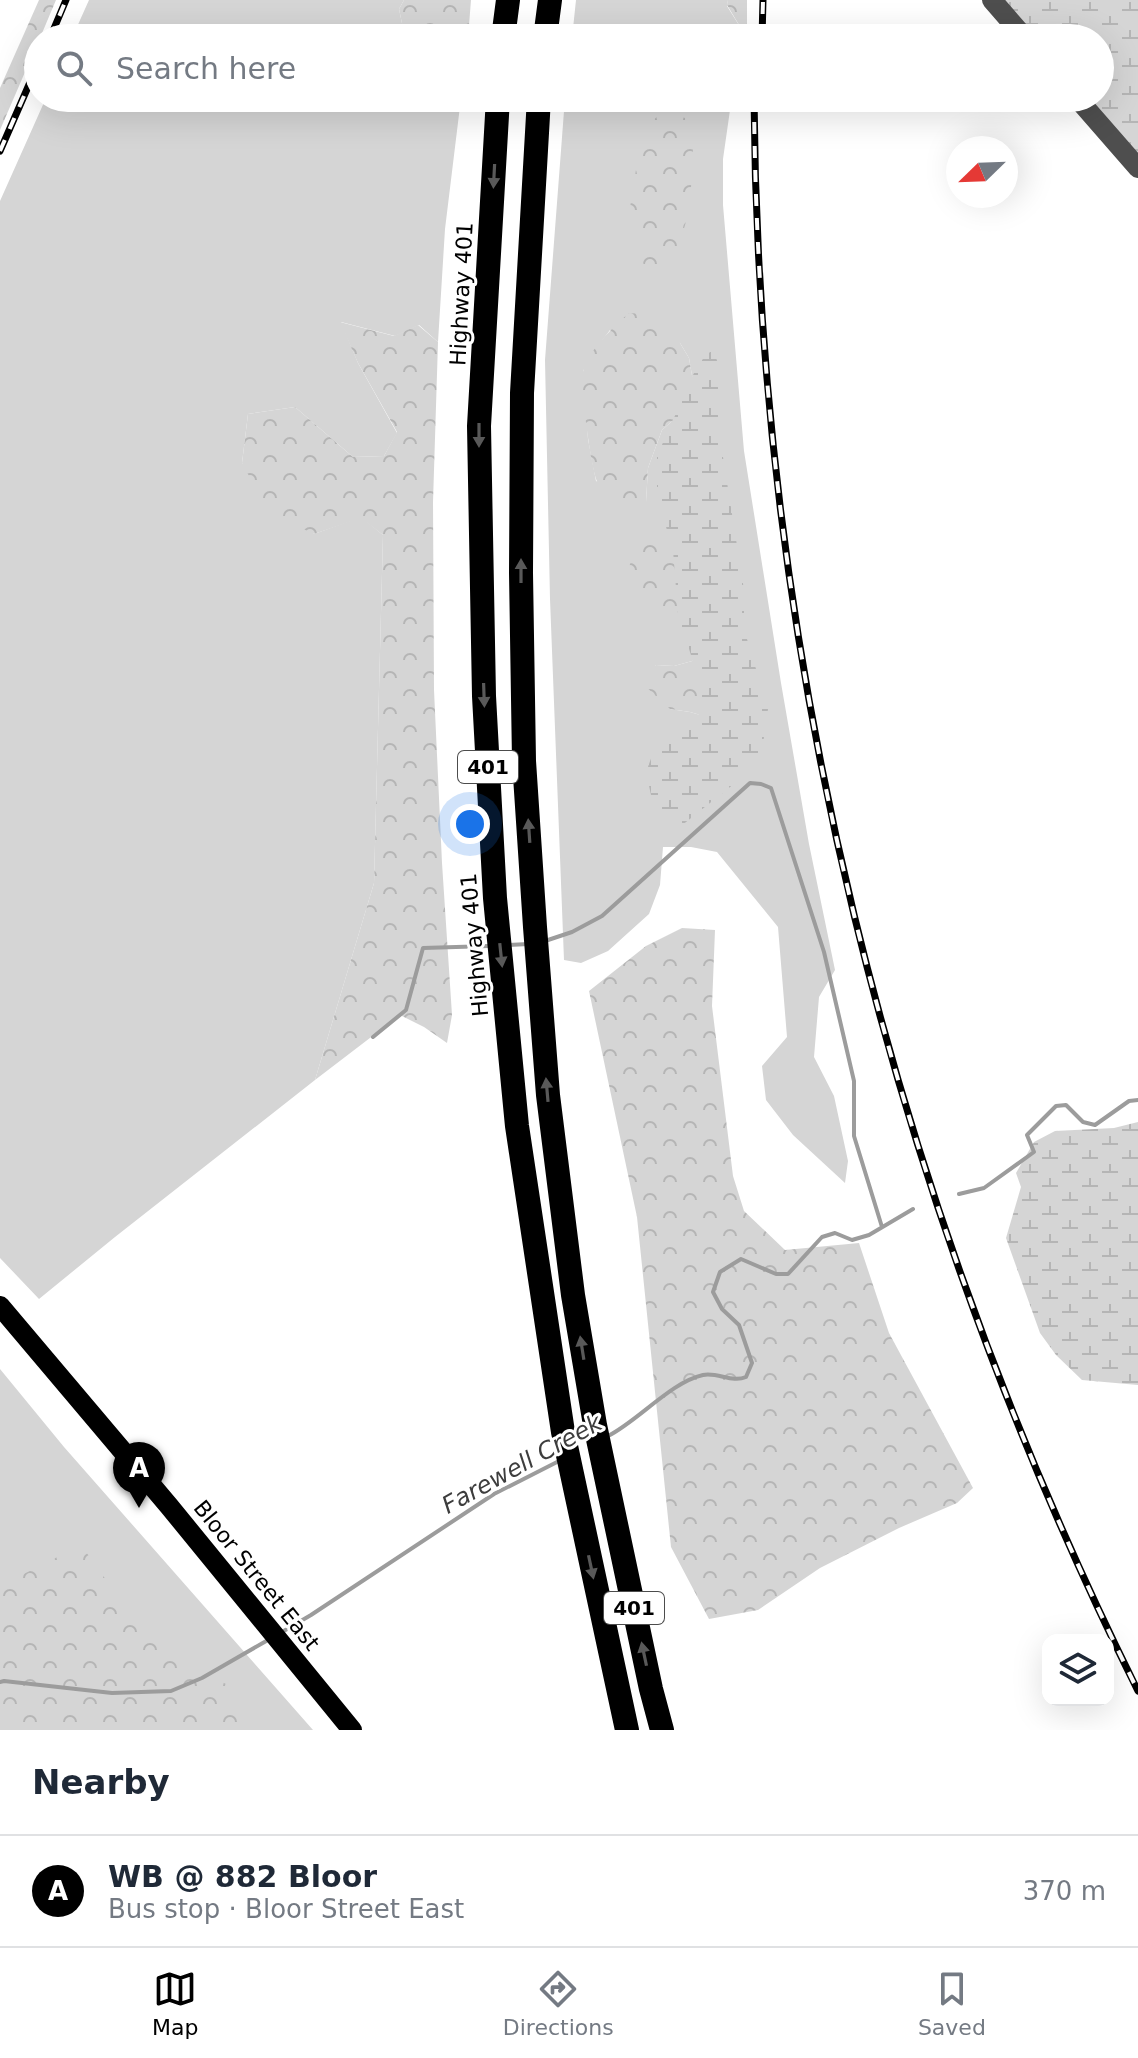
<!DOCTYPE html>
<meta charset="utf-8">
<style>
:root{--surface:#fff;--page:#f6f6f7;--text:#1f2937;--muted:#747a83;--line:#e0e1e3;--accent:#000}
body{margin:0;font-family:"DejaVu Sans",sans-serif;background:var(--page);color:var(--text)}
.controls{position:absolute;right:24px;bottom:24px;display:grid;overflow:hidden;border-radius:16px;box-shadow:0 8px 32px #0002}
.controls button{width:72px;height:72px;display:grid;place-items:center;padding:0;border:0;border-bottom:2px solid var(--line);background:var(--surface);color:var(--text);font:40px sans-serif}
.compass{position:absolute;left:946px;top:136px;width:72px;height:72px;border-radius:50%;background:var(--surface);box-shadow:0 8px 32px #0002;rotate:247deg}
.you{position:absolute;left:470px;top:824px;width:28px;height:28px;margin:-20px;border:6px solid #fff;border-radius:50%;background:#1a73e8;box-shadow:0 0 0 12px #1a73e833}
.badge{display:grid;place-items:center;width:52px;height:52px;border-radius:50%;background:var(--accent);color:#fff;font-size:26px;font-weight:700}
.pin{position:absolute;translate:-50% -66px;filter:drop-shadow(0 2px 4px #0008)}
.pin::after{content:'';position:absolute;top:42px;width:28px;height:24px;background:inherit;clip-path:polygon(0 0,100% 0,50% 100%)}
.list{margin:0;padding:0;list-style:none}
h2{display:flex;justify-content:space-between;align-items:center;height:104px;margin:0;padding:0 32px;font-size:34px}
h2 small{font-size:26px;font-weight:400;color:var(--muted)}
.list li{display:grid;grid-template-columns:52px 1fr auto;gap:24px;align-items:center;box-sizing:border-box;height:112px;padding:0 32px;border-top:2px solid var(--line)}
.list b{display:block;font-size:30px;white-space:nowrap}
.list p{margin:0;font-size:26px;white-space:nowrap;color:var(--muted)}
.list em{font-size:26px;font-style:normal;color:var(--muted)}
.icon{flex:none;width:44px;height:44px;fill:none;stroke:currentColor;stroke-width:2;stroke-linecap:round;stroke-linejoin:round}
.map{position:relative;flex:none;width:1138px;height:1730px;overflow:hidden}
.search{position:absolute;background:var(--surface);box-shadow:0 8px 32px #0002;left:24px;right:24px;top:24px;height:88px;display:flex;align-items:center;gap:20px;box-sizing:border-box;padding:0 28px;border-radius:44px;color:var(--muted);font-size:30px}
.sheet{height:216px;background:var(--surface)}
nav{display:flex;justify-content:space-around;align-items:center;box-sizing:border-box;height:112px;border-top:2px solid var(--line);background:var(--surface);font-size:22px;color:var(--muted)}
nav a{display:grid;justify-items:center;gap:4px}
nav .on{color:var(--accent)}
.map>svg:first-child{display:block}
</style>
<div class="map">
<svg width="1138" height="1730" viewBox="0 0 1138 1730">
<defs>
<pattern id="forest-crowns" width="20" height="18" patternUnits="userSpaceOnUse" patternTransform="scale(2)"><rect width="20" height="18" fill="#d5d5d5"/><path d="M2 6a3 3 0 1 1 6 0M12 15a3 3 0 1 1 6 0" fill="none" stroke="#b5b5b5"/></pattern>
<pattern id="wetland-marsh" width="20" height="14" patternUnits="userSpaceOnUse" patternTransform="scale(2)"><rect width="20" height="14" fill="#d5d5d5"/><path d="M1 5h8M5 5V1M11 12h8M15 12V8" fill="none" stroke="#b5b5b5"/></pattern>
</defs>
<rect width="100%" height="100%" fill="#fff"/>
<path fill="#d5d5d5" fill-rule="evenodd" d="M 89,0 L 404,0 L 399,9 L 405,38 L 72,38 Z
M 576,0 L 728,0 L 727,6 L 747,38 L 572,38 Z
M 46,98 L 461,98 L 445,229 L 438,342 L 419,325 L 395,336 L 341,322 L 358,363 L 397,433 L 384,456 L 353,457 L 295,407 L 248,414 L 242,463 L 314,534 L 361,517 L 383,535 L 374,883 L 315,1080 L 115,1237 L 39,1299 L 0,1258 L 0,201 Z
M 565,98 L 738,98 L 730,110 L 723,159 L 723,205 L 744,451 L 781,683 L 809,844 L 835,970 L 819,997 L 814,1057 L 834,1096 L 848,1161 L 845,1183 L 793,1135 L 766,1100 L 762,1066 L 787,1037 L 778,927 L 717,852 L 691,847 L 663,847 L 660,885 L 649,914 L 608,951 L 581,963 L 564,960 L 550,599 L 545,360 ZM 610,330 L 680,343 L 689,358 L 694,387 L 686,409 L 662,430 L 648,468 L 646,502 L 596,481 L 588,439 L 583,371 L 595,350 ZM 703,658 L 714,719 L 690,712 L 670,709 L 655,665 L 674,666 Z
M 0,1369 L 64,1447 L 313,1730 L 0,1730 Z"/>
<path fill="url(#forest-crowns)" d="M 39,0 L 56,0 L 40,38 L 38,38 L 38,42 L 0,130 L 0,88 Z
M 404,0 L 471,0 L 468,38 L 405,38 L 399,9 Z
M 728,0 L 747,0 L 747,38 L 727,5 Z
M 663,111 L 685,118 L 693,148 L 690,208 L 680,242 L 653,274 L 642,262 L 630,208 L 642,131 Z
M 629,313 L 657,315 L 680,343 L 689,358 L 694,387 L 686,409 L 662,430 L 648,468 L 646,502 L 638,514 L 626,516 C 616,506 605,495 598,483 C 591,472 580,384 583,372 C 586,353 615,325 629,313 Z
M 340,322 L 394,336 L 418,325 L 438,342 L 433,502 L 434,690 L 442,863 L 452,1015 L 447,1043 L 424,1027 L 400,1015 L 315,1080 L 374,883 L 383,535 L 361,518 L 314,534 L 269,513 L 242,463 L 248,414 L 295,407 L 353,457 L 384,456 L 397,432 L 358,363 Z
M 661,536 L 679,537 L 688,602 C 648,631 646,610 625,577 C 631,557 642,544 661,536 Z
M 703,658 L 714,719 L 690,712 L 670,709 L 642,683 L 638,672 L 656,665 L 674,666 Z
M 682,928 L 715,930 L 712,1006 L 733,1176 L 744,1211 L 785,1250 L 859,1243 L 889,1333 L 973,1488 L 957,1503 L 899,1528 L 820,1568 L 758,1610 L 709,1619 L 671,1547 L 637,1217 L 589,991 L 646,946 Z
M 81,1545 L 134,1619 L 164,1653 L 230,1686 L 254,1730 L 0,1730 L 0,1586 Z"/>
<path fill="url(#wetland-marsh)" d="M 1003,0 L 1138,0 L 1138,165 L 1082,98 L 1100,98 L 1100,38 L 1031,38 Z
M 713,349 L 722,375 L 720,438 L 744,590 L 744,629 L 768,709 L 762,751 L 754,768 L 681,826 L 667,828 L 653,804 L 646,772 L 658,740 L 701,713 L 702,690 L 678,614 L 673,550 L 657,497 L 657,456 L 698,364 Z
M 1138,1122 L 1138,1385 L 1082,1380 L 1056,1355 L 1040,1333 L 1006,1238 L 1021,1187 L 1016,1173 L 1034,1142 L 1055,1131 L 1114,1128 Z"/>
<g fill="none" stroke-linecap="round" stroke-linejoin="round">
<path stroke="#9c9c9c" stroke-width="4" d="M 545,941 L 572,932 L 602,916 L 750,783 L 761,784 L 771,788 L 824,952 L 854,1081 L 854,1136 L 882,1227
M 506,945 L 529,944
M 373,1037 L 406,1010 L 423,948 L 489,946
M 959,1194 L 984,1188 L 1034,1152 L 1027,1135 L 1056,1106 L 1066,1105 L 1083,1122 L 1095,1125 L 1129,1101 L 1138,1100
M 608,1436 C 638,1421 671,1382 703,1375 C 718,1372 732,1383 746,1377 L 752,1363 L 739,1325 L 722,1309 L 713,1292 L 720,1272 L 741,1259 L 776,1274 L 788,1274 L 822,1237 L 835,1233 L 852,1240 L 869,1235 L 913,1209
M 282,1632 L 311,1615 L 494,1494 L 561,1460
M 0,1682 L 4,1681 L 112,1693 L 171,1691 L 202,1678 L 268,1640"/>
<path stroke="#4e4e4e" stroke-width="20" d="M 992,0 L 1025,38
M 1077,98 L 1138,168"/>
<path stroke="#000" stroke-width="20" d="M 0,1306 L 169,1506 L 352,1730"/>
<path stroke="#000" stroke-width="24" d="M 503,38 L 508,0
M 545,38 L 550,0
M 498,98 L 479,426 L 484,696 L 495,898 L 517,1126 L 563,1432 L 627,1730
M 539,98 L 522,393 L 521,573 L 524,761 L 535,927 L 548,1095 L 573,1295 L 595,1425 L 651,1689 L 662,1730"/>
<g stroke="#000" stroke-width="7">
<path id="rail" d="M 50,38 L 66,0
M 762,38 L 763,0
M 754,98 C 758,655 890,1193 1138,1691
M 0,151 L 38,64"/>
</g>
<use href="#rail" stroke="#fff" stroke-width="4" stroke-dasharray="12" stroke-linecap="butt"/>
</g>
<defs><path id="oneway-solid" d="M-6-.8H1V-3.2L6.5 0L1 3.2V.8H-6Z" transform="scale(2)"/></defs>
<g fill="#595959">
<use href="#oneway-solid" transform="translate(494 176) rotate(93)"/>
<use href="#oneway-solid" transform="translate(479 435) rotate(90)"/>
<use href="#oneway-solid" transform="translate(521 571) rotate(-90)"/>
<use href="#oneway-solid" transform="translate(484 695) rotate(88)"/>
<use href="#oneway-solid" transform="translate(529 831) rotate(-94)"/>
<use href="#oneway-solid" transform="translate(501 955) rotate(84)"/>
<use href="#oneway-solid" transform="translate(547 1090) rotate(-95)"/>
<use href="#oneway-solid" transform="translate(582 1348) rotate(-99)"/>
<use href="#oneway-solid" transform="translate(591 1567) rotate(78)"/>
<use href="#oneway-solid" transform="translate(644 1654) rotate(-102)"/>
</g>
<g text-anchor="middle" stroke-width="6" stroke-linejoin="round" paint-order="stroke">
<g fill="#fff" stroke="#4c4c4c" stroke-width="2">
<rect x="458" y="751" width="60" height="32" rx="6"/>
<rect x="604" y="1592" width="60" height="32" rx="6"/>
</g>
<g font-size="20" font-weight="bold" fill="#000">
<text x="488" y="774">401</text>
<text x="634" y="1615">401</text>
</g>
<g font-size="22" fill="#000" stroke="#fff">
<text transform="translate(461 294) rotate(-87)" y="8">Highway 401</text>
<text transform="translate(474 945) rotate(-95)" y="8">Highway 401</text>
<text transform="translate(257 1575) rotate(51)" y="8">Bloor Street East</text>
</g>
<g font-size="24" font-style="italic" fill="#3d3d3d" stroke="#fff">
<text transform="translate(522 1464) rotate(-29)" y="8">Farewell Creek</text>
</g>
</g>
</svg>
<div class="controls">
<button><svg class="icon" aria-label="layers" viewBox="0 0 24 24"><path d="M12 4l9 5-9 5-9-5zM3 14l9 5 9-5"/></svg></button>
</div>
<svg class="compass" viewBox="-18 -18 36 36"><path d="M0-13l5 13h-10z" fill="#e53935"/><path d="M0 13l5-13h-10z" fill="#747a83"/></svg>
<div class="you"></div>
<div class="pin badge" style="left:139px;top:1508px">A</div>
<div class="search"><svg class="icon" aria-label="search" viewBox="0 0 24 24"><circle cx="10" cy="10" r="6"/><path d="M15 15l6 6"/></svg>Search here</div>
</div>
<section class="sheet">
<h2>Nearby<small></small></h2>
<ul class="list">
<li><span class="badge">A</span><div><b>WB @ 882 Bloor</b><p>Bus stop · Bloor Street East</p></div><em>370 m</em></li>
</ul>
</section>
<nav>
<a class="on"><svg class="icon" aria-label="map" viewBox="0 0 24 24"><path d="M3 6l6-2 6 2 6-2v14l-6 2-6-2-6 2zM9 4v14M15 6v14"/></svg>Map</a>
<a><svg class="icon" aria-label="directions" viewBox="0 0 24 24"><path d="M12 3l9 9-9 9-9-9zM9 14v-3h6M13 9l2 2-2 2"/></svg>Directions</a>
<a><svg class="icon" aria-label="saved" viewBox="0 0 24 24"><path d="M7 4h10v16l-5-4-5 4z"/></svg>Saved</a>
</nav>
